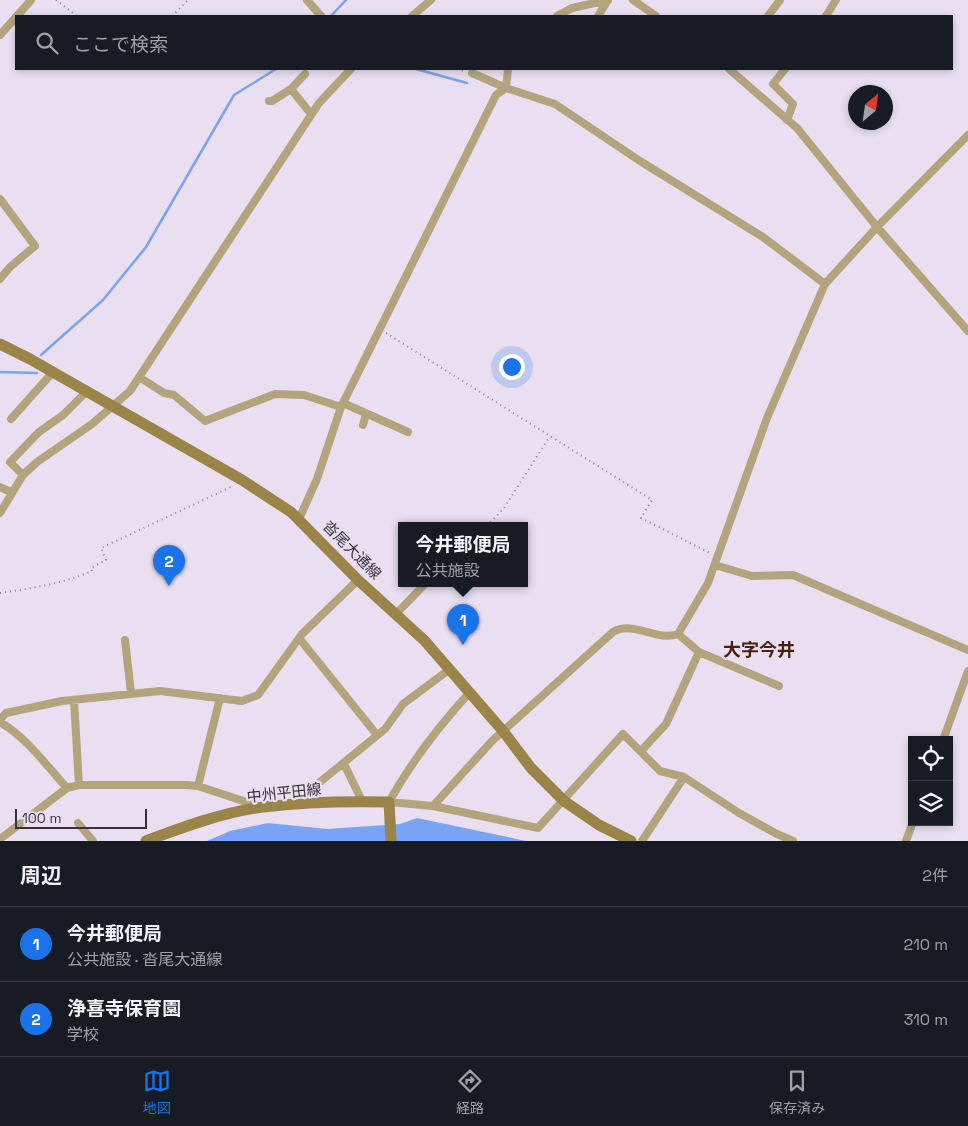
<!DOCTYPE html>
<html lang="ja">
<meta charset="utf-8">
<style>
:root{--surface:#171b24;--page:#20242c;--text:#f1f3f6;--muted:#9ea1a6;--line:#363941;--accent:#1a73e8}
body{margin:0;font-family:"Space Grotesk","Noto Sans JP",sans-serif;background:var(--page);color:var(--text)}
.controls{position:absolute;right:15px;bottom:15px;display:grid;overflow:hidden;border-radius:0px;box-shadow:0 2px 8px #0003}
.controls button{width:45px;height:45px;display:grid;place-items:center;padding:0;border:0;border-bottom:1px solid var(--line);background:var(--surface);color:var(--text);font:25px sans-serif}
.compass{position:absolute;left:848px;top:85px;width:45px;height:45px;border-radius:50%;background:var(--surface);box-shadow:0 2px 8px #0003;rotate:29deg}
.scale{position:absolute;left:15px;bottom:12px;width:132px;box-sizing:border-box;padding-left:5px;border:2px solid #363239;border-top:0;font-size:14px;line-height:18px;white-space:nowrap;color:#363239;-webkit-text-stroke:4px #e9dff1;paint-order:stroke}
.you{position:absolute;left:511px;top:366px;width:18px;height:18px;margin:-12px;border:4px solid #fff;border-radius:50%;background:#1a73e8;box-shadow:0 0 0 8px #1a73e833}
.badge{display:grid;place-items:center;width:32px;height:32px;border-radius:50%;background:var(--accent);color:#fff;font-size:16px;font-weight:700}
.pin{position:absolute;translate:-50% -41px;filter:drop-shadow(0 1px 2px #0008)}
.pin::after{content:'';position:absolute;top:26px;width:18px;height:15px;background:inherit;clip-path:polygon(0 0,100% 0,50% 100%)}
.popup{position:absolute;left:398px;top:522px;width:130px;height:65px;box-sizing:border-box;display:grid;place-content:center;border-radius:0px;background:var(--surface);filter:drop-shadow(0 1px 4px #0005);font-size:16px;white-space:nowrap;color:var(--muted)}
.popup b{font-size:19px;color:var(--text)}
.popup::after{content:'';position:absolute;left:50%;top:100%;margin-left:-10px;border:10px solid transparent;border-top-color:var(--surface)}
.list{margin:0;padding:0;list-style:none}
h2{display:flex;justify-content:space-between;align-items:center;height:65px;margin:0;padding:0 20px;font-size:21px}
h2 small{font-size:16px;font-weight:400;color:var(--muted)}
.list li{display:grid;grid-template-columns:32px 1fr auto;gap:15px;align-items:center;box-sizing:border-box;height:75px;padding:0 20px;border-top:1px solid var(--line)}
.list b{display:block;font-size:19px;white-space:nowrap}
.list p{margin:0;font-size:16px;white-space:nowrap;color:var(--muted)}
.list em{font-size:16px;font-style:normal;color:var(--muted)}
.icon{flex:none;width:28px;height:28px;fill:none;stroke:currentColor;stroke-width:2;stroke-linecap:round;stroke-linejoin:round}
.map{position:relative;flex:none;width:968px;height:841px;overflow:hidden}
.search{position:absolute;background:var(--surface);box-shadow:0 2px 8px #0003;left:15px;right:15px;top:15px;height:55px;display:flex;align-items:center;gap:12px;box-sizing:border-box;padding:0 18px;border-radius:0px;color:var(--muted);font-size:19px}
.sheet{height:215px;background:var(--surface)}
nav{display:flex;justify-content:space-around;align-items:center;box-sizing:border-box;height:70px;border-top:1px solid var(--line);background:var(--surface);font-size:14px;color:var(--muted)}
nav a{display:grid;justify-items:center;gap:2px}
nav .on{color:var(--accent)}
.map>svg:first-child{display:block}
</style>
<div class="map">
<svg width="968" height="841" viewBox="0 0 968 841">
<rect width="100%" height="100%" fill="#e9dff1"/>
<path fill="#7aa4f3" d="M 417,818 L 526,841 L 207,841 L 230,831 L 268,823 L 327,829 L 400,824 Z"/>
<g fill="none" stroke-linecap="round" stroke-linejoin="round">
<path stroke="#7aa4f3" stroke-width="2.5" d="M 331,16 L 346,0
M 416,69 L 467,83
M 41,355 L 103,300 L 146,247 L 234,95 L 276,69
M 0,372 L 37,373"/>
<path stroke="#8a838f" stroke-width="2" stroke-dasharray="1 4" stroke-linecap="butt" d="M 56,0 L 77,16
M 172,16 L 188,0
M 457,69 L 464,71
M 386,333 L 652,500 L 641,518 L 710,553
M 487,526 L 504,508 L 550,436
M 0,593 C 32,588 62,584 92,571 L 91,568 L 106,560 L 101,548 L 233,486"/>
<path stroke="#b3a47d" stroke-width="8" d="M 307,0 L 321,16
M 633,0 L 656,16
M 17,16 L 31,0
M 412,16 L 431,0
M 557,16 L 572,8 L 608,0
M 598,16 L 608,0
M 768,16 L 780,0
M 826,16 L 836,0
M 0,35 L 16,17
M 729,69 L 797,128 L 877,227 L 968,331
M 785,69 L 773,84 L 793,104 L 787,120
M 472,73 L 506,88 L 555,104 L 640,161 L 763,237 L 825,284
M 305,74 L 291,89 L 311,114
M 506,88 L 508,69
M 269,101 L 272,101 L 291,89
M 0,199 L 35,246 L 10,267 L 0,279
M 139,377 L 164,393 L 174,395 L 205,421 L 275,394 L 304,395 L 341,407
M 343,403 L 408,432
M 11,419 L 53,372
M 363,425 L 366,414
M 23,475 L 10,462 L 39,432 L 63,415 L 86,392
M 0,487 L 11,492
M 0,513 L 23,475 L 37,462 L 92,424 L 130,391 L 319,103 L 351,69
M 299,519 L 317,479 L 341,407 L 496,95 L 506,88
M 715,565 L 752,576 L 793,575 L 968,650
M 396,614 L 425,584
M 678,634 L 699,652 L 779,686
M 299,638 L 377,735
M 125,640 L 131,693
M 470,692 C 439,726 411,762 389,802 L 433,806 L 538,828 L 623,734 L 660,771 L 684,777 L 739,813 L 777,834 L 793,841
M 74,700 L 79,785
M 0,720 L 6,713 L 62,701 L 160,691 L 242,701 L 258,695 L 302,634 L 358,580
M 0,722 C 27,738 46,765 67,788
M 943,740 L 968,671
M 641,751 L 666,724 L 699,652
M 344,764 L 362,801
M 198,786 L 220,698
M 293,804 L 385,729 L 403,704 L 450,669
M 433,806 L 492,741 L 613,632 C 634,620 657,642 678,634 L 708,583 L 767,418 L 825,284 L 877,227 L 968,135
M 78,823 L 93,841
M 0,839 L 67,788 L 79,785 L 186,785 L 198,786 L 258,806
M 642,841 L 684,777
M 906,841 L 913,822"/>
<path stroke="#9b8448" stroke-width="11" d="M 0,344 L 30,359 L 242,480 L 291,512 L 358,580 L 424,640 L 503,731 L 531,768 L 564,801 L 599,825 L 631,841
M 146,841 C 183,827 224,812 263,807 C 304,802 348,801 389,802 L 391,841"/>
</g>
<g text-anchor="middle" stroke-width="4.5" stroke-linejoin="round" paint-order="stroke">
<g font-size="15" fill="#363239" stroke="#e9dff1">
<text transform="translate(352 550) rotate(45)" y="5">沓尾大通線</text>
<text transform="translate(284 793) rotate(-6)" y="5">中州平田線</text>
</g>
<g font-size="18" font-weight="bold" fill="#4f1e09" stroke="#e9dff1">
<text x="759" y="656">大字今井</text>
</g>
</g>
</svg>
<div class="controls">
<button><svg class="icon" aria-label="locate" viewBox="0 0 24 24"><circle cx="12" cy="12" r="6"/><path d="M12 2v4M12 18v4M2 12h4M18 12h4"/></svg></button>
<button><svg class="icon" aria-label="layers" viewBox="0 0 24 24"><path d="M12 4l9 5-9 5-9-5zM3 14l9 5 9-5"/></svg></button>
</div>
<svg class="compass" viewBox="-18 -18 36 36"><path d="M0-13l5 13h-10z" fill="#e53935"/><path d="M0 13l5-13h-10z" fill="#9ea1a6"/></svg>
<div class="scale">100 m</div>
<div class="you"></div>
<div class="pin badge" style="left:463px;top:645px">1</div>
<div class="popup"><b>今井郵便局</b>公共施設</div>
<div class="pin badge" style="left:169px;top:586px">2</div>
<div class="search"><svg class="icon" aria-label="search" viewBox="0 0 24 24"><circle cx="10" cy="10" r="6"/><path d="M15 15l6 6"/></svg>ここで検索</div>
</div>
<section class="sheet">
<h2>周辺<small>2件</small></h2>
<ul class="list">
<li><span class="badge">1</span><div><b>今井郵便局</b><p>公共施設 · 沓尾大通線</p></div><em>210 m</em></li>
<li><span class="badge">2</span><div><b>浄喜寺保育園</b><p>学校</p></div><em>310 m</em></li>
</ul>
</section>
<nav>
<a class="on"><svg class="icon" aria-label="map" viewBox="0 0 24 24"><path d="M3 6l6-2 6 2 6-2v14l-6 2-6-2-6 2zM9 4v14M15 6v14"/></svg>地図</a>
<a><svg class="icon" aria-label="directions" viewBox="0 0 24 24"><path d="M12 3l9 9-9 9-9-9zM9 14v-3h6M13 9l2 2-2 2"/></svg>経路</a>
<a><svg class="icon" aria-label="saved" viewBox="0 0 24 24"><path d="M7 4h10v16l-5-4-5 4z"/></svg>保存済み</a>
</nav>
